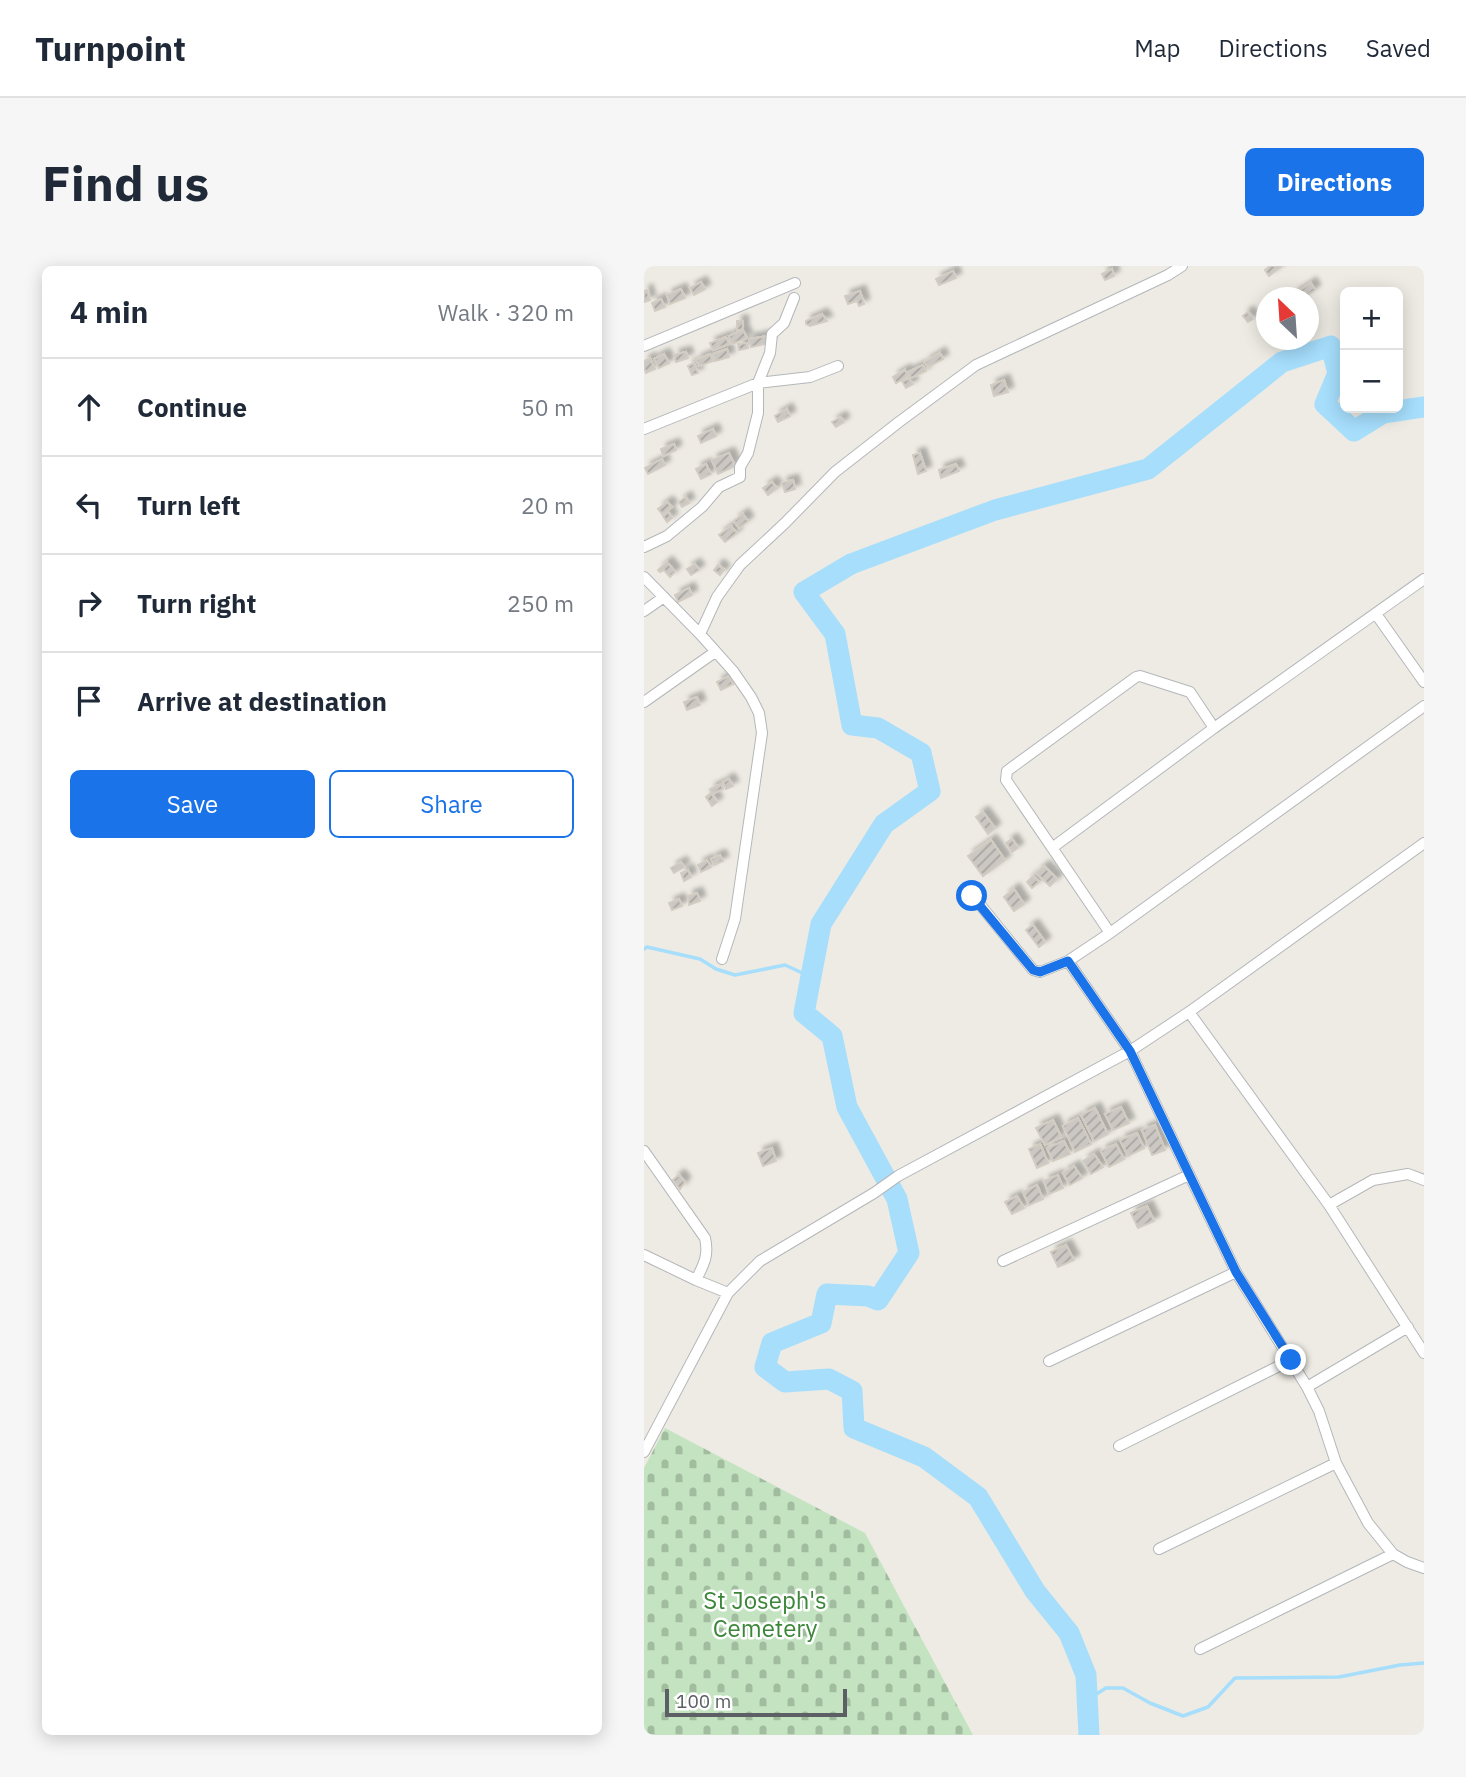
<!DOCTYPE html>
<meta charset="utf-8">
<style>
:root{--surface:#fff;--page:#f6f6f7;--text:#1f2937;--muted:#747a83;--line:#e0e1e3;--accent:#1a73e8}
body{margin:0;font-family:"IBM Plex Sans",sans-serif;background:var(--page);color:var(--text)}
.controls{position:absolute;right:21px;top:21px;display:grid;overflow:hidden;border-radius:10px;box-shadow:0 4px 18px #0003}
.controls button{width:63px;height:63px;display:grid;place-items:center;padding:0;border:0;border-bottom:2px solid var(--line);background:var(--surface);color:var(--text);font:35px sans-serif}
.compass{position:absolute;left:612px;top:21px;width:63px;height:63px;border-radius:50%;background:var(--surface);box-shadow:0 4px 18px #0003;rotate:335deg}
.scale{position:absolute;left:21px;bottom:18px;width:182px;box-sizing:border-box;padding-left:7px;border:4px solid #5c6064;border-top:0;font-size:19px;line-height:24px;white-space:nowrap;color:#5c6064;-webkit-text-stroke:5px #fff;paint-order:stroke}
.stop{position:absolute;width:21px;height:21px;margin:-16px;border:5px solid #1a73e8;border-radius:50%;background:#fff}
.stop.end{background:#1a73e8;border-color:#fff;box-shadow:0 2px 7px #0008}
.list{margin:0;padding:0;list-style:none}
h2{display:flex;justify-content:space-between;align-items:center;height:91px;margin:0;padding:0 28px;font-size:30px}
h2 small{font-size:23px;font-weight:400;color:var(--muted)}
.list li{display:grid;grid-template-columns:46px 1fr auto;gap:21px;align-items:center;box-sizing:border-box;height:98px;padding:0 28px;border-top:2px solid var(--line)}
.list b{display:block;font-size:26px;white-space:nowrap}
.list em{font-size:23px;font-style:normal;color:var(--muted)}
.actions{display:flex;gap:14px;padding:21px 28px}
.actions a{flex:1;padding:16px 0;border:2px solid var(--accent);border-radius:10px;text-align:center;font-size:24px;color:var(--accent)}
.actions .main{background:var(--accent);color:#fff}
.icon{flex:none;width:38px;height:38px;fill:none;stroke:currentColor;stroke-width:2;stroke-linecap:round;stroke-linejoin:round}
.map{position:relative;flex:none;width:780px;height:1469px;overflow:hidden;border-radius:10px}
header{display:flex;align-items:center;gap:42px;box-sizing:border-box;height:98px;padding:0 35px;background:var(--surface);border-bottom:2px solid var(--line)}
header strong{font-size:33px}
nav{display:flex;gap:38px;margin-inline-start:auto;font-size:24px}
.intro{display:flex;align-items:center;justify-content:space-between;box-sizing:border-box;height:168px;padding:0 42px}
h1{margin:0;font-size:49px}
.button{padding:18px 32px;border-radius:10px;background:var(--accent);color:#fff;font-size:24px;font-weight:700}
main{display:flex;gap:42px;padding:0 42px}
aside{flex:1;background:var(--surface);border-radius:10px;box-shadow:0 4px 18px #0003}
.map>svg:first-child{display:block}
</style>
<header>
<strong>Turnpoint</strong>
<nav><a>Map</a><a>Directions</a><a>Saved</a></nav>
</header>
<div class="intro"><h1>Find us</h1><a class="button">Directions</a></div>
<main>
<aside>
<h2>4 min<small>Walk · 320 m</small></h2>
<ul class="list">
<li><svg class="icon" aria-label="ahead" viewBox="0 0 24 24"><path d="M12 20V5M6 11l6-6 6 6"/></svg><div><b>Continue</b></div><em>50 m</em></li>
<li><svg class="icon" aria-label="left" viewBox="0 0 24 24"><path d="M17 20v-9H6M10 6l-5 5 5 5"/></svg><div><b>Turn left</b></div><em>20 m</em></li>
<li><svg class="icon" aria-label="right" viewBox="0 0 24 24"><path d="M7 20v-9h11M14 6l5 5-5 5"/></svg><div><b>Turn right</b></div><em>250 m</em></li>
<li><svg class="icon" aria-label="arrive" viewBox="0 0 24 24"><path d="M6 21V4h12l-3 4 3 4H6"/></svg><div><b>Arrive at destination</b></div></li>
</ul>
<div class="actions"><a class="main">Save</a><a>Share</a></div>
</aside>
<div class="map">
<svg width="780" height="1469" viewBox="0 0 780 1469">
<defs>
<pattern id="cemetery-stones" width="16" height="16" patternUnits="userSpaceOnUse" patternTransform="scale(1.75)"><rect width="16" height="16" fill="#c4e4c1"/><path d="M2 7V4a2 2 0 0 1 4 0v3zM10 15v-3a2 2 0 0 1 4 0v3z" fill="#a2bca0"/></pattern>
<pattern id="building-hatch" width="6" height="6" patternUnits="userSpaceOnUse" patternTransform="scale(1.75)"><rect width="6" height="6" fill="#cbc7c3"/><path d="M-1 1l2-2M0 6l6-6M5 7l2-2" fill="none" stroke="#a8a5a2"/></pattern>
<filter id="shadow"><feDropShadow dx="5.5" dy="-5.5" stdDeviation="2" flood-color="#0004"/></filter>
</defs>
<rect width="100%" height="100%" fill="#eeebe4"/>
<path fill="url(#cemetery-stones)" d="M 21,1162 L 221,1267 L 329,1469 L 0,1469 L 0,1202 Z"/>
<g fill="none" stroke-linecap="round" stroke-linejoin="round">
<path stroke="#a6defc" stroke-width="3.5" d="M 0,683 L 3,681 L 56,693 L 72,703 L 91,709 L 141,699 L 167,711
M 443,1434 L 462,1422 L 479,1422 L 506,1437 L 539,1450 L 564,1441 L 591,1412 L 695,1411 L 756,1399 L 780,1397"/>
<path stroke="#a6defc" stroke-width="21" d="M 445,1469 L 442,1409 L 425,1367 L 391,1325 L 334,1231 L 280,1191 L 210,1162 L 208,1125 L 185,1113 L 141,1116 L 121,1101 L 128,1077 L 177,1057 L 183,1028 L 224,1030 L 234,1034 L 265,987 L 253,933 L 203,841 L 188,770 L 160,747 L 177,658 L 240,558 L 286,525 L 277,487 L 234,462 L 208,459 L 191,368 L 160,326 L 207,298 L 351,244 L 504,203 L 638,96 L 687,80 L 694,107 L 681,138 L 710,165 L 739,147 L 780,141"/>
</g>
<path fill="url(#building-hatch)" stroke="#d2ccc2" stroke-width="2" filter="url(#shadow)" d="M 626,0 L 636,0 L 637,1 L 625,10 L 621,4 Z
M 468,3 L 470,10 L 461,14 L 458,8 Z
M 309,5 L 312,12 L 295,19 L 292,13 Z
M 57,16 L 61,23 L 50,29 L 46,22 Z
M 667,17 L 671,24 L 659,32 L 650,32 L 649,29 Z
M 37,23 L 41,32 L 26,38 L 23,29 Z
M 3,24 L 6,34 L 0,36 L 0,25 Z
M 216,25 L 220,38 L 215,40 L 213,35 L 204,38 L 201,30 Z
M 17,33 L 21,41 L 11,45 L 8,37 Z
M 604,46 L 609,53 L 604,56 L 599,50 Z
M 178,48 L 183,55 L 166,60 L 162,58 L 162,55 Z
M 93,55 L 99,55 L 99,64 L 93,64 Z
M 99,64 L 103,72 L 88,78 L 85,70 Z
M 123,70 L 125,77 L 107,81 L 105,73 Z
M 82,71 L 85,78 L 69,84 L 66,77 Z
M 103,77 L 104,82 L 95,84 L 94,78 Z
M 83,83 L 85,91 L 71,95 L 69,88 Z
M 42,86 L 44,92 L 32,96 L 30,89 Z
M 296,87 L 299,93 L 284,101 L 281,96 Z
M 20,88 L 25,97 L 15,102 L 10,93 Z
M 66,88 L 69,95 L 55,100 L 52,94 Z
M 6,92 L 11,103 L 2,107 L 0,101 L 0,95 Z
M 50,97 L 54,107 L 48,109 L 44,100 Z
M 279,99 L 282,105 L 267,112 L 264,106 Z
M 261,104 L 264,110 L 252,117 L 249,111 Z
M 265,113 L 269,118 L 262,122 L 258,115 Z
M 360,114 L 364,126 L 350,130 L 347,119 Z
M 143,143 L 146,150 L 134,156 L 131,150 Z
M 197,151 L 200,156 L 192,161 L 188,156 Z
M 69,163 L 72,170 L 57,177 L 54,170 Z
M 30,178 L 32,184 L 19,190 L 17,183 Z
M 85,187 L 91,200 L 74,208 L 68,194 Z
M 276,187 L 282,205 L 274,208 L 269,189 Z
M 18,193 L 21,199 L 4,208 L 1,202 Z
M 62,198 L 67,208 L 57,213 L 52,203 Z
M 312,198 L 315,205 L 297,212 L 295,204 Z
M 149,214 L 151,223 L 141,226 L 138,217 Z
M 128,216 L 133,222 L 124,229 L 119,222 Z
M 42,231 L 45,237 L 38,241 L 35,236 Z
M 23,236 L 28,241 L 19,249 L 14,243 Z
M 24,246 L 28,252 L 23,256 L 19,250 Z
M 99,248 L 104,255 L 95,262 L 90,255 Z
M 87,260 L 93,267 L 81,276 L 75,269 Z
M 23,296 L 31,306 L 26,311 L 20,304 L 16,306 L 14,304 Z
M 51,298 L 55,304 L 47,309 L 43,303 Z
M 74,299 L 80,304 L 76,309 L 70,304 Z
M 45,322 L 48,329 L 34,336 L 31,329 Z
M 85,410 L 89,418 L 77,424 L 73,416 Z
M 53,431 L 56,439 L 43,444 L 40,436 Z
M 85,513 L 89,520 L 82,523 L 79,516 Z
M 77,518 L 79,523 L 68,528 L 66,523 Z
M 67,527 L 73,536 L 68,540 L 62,531 Z
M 339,546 L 351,562 L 344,568 L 332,551 Z
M 368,573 L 374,582 L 368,586 L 362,577 Z
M 347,574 L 361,594 L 339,610 L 324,590 Z
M 76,589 L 79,595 L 70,599 L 67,593 Z
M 63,594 L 67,601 L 57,606 L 54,599 Z
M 37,596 L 40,601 L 30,607 L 27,602 Z
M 400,600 L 413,613 L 406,620 L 392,607 Z
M 44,604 L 47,611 L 40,615 L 37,607 Z
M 389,610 L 395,616 L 388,622 L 383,616 Z
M 370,623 L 380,638 L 370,645 L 360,631 Z
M 53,627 L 56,635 L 45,639 L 44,630 Z
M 35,633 L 38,640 L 28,644 L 25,637 Z
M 389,659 L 401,676 L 395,681 L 382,664 Z
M 477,841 L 485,857 L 469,864 L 461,848 Z
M 451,842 L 464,868 L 450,875 L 437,849 Z
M 434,852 L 447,878 L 431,886 L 419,860 Z
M 409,854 L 417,871 L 401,879 L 392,862 Z
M 511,859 L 521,884 L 508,889 L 498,864 Z
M 493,867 L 500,882 L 484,890 L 476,874 Z
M 420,875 L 426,888 L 409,895 L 403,882 Z
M 396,878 L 404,897 L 393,902 L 385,883 Z
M 472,878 L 480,893 L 465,901 L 457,885 Z
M 128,882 L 132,895 L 119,900 L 114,887 Z
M 450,888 L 459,901 L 447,908 L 439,895 Z
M 430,900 L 438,912 L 426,919 L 419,907 Z
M 35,909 L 41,916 L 36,923 L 29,914 Z
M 414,909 L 419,922 L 405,928 L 400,915 Z
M 393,919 L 399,933 L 385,939 L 379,926 Z
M 373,930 L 380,942 L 368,948 L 361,936 Z
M 503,940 L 510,955 L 494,962 L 487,947 Z
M 422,979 L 430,994 L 414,1001 L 407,986 Z"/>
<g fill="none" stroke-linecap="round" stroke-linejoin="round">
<g stroke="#b4b7ba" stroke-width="12">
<path id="minor" d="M 0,80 L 151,17
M 0,163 L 114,117 L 166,111 L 194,100
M 0,281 L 23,270 L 58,241 L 75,221 L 96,211 L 96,201 L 104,187 L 114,147 L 114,117 L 126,87 L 128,68 L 140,57 L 150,32
M 0,311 L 56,368 L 89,405 L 107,431 L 115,447 L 118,467 L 91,653 L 78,693
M 0,345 L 20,331
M 732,348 L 780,416
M 56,368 L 73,331 L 96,299 L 141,257 L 191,206 L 255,156 L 332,99 L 524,9 L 538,0
M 0,436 L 71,386
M 408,582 L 570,462
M 329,630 L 389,704 L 396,706 L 424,695 L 486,785 L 592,1006 L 663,1121 L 675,1145 L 692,1197 L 724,1257 L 749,1288 L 763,1296 L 780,1302
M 466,667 L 362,514 L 363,505 L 492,411 L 496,410 L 546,426 L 570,462 L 780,313
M 424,695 L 466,667 L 780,440
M 545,746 L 685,939 L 780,1087
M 0,885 L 61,972 C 65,989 60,998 52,1014 L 84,1027
M 685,939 L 729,914 L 764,908 L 780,914
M 0,989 L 52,1014
M 359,995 L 545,909
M 405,1095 L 592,1006
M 663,1121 L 764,1061
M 475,1180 L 647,1094
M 0,1186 L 84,1027 L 116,995 L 230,927 L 254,910 L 486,785 L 545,746 L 780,577
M 515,1283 L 692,1197
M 556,1383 L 749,1288"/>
</g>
<use href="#minor" stroke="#fff" stroke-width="10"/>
</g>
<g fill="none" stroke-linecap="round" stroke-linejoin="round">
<path stroke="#1a73e8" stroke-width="9" d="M 328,630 L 389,704 L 396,706 L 424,695 L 486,785 L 592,1006 L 647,1094"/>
</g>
<g text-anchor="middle" stroke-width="5" stroke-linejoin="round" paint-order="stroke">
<g font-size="24" fill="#3c8639" stroke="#fff">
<text x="121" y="1343">St Joseph's<tspan x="121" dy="28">Cemetery</tspan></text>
</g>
</g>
</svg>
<div class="controls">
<button>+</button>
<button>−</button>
</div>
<svg class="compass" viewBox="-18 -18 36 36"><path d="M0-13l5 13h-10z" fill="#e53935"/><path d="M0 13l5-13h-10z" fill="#747a83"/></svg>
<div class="scale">100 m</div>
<div class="stop" style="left:328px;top:630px"></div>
<div class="stop end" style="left:647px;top:1094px"></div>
</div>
</main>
